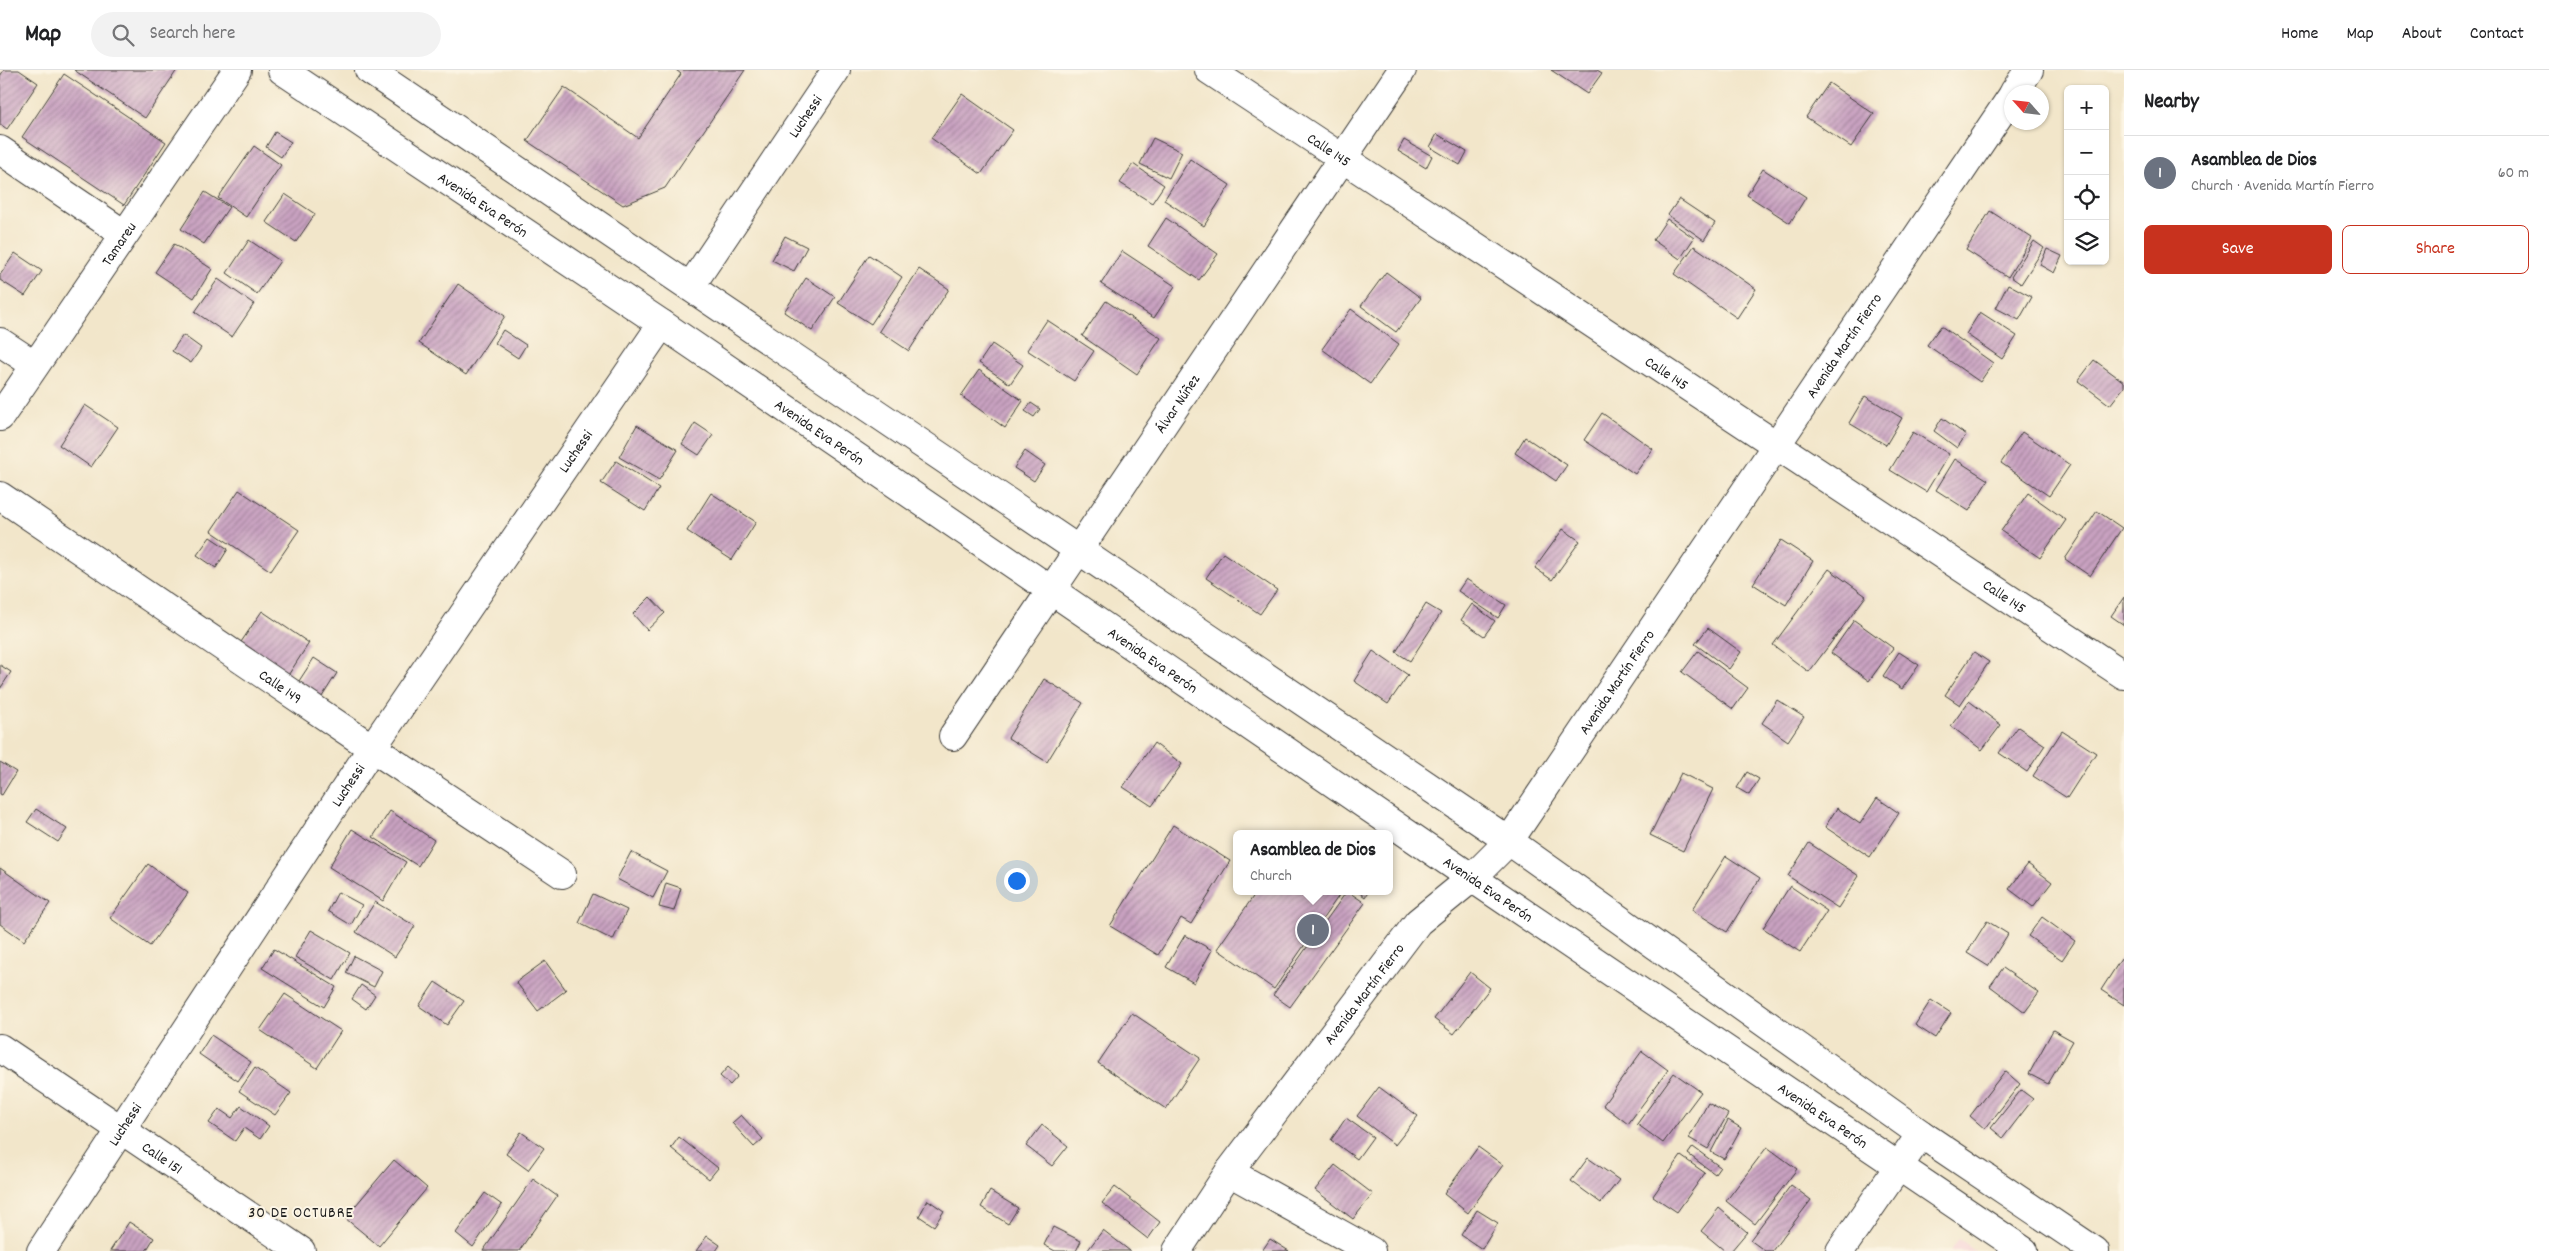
<!DOCTYPE html>
<meta charset="utf-8">
<style>
:root{--surface:#fff;--page:#f2f2f2;--text:#202124;--muted:#757577;--line:#e0e0e0;--accent:#c8321e}
body{margin:0;font-family:Dekko,sans-serif;background:var(--page);color:var(--text)}
.controls{position:absolute;right:15px;top:15px;display:grid;overflow:hidden;border-radius:8px;box-shadow:0 1px 4px #0004}
.controls button{width:45px;height:45px;display:grid;place-items:center;padding:0;border:0;border-bottom:1px solid var(--line);background:var(--surface);color:var(--text);font:25px sans-serif}
.compass{position:absolute;left:2004px;top:15px;width:45px;height:45px;border-radius:50%;background:var(--surface);box-shadow:0 1px 4px #0004;rotate:297deg}
.you{position:absolute;left:1016px;top:810px;width:18px;height:18px;margin:-12px;border:4px solid #fff;border-radius:50%;background:#1a73e8;box-shadow:0 0 0 8px #1a73e833}
.badge{display:grid;place-items:center;width:32px;height:32px;border-radius:50%;background:var(--accent);color:#fff;font-size:16px;font-weight:700}
.pin{position:absolute;translate:-50% -50%;border:2px solid #fff;box-shadow:0 1px 5px #0006}
.popup{position:absolute;left:1233px;top:760px;width:160px;height:65px;box-sizing:border-box;display:grid;place-content:center;border-radius:8px;background:var(--surface);filter:drop-shadow(0 1px 4px #0005);font-size:16px;white-space:nowrap;color:var(--muted)}
.popup b{font-size:19px;color:var(--text)}
.popup::after{content:'';position:absolute;left:50%;top:100%;margin-left:-10px;border:10px solid transparent;border-top-color:var(--surface)}
.list{margin:0;padding:0;list-style:none}
h2{display:flex;justify-content:space-between;align-items:center;height:65px;margin:0;padding:0 20px;font-size:21px}
h2 small{font-size:16px;font-weight:400;color:var(--muted)}
.list li{display:grid;grid-template-columns:32px 1fr auto;gap:15px;align-items:center;box-sizing:border-box;height:75px;padding:0 20px;border-top:1px solid var(--line)}
.list b{display:block;font-size:19px;white-space:nowrap}
.list p{margin:0;font-size:16px;white-space:nowrap;color:var(--muted)}
.list em{font-size:16px;font-style:normal;color:var(--muted)}
.actions{display:flex;gap:10px;padding:15px 20px}
.actions a{flex:1;padding:11px 0;border:1px solid var(--accent);border-radius:8px;text-align:center;font-size:18px;color:var(--accent)}
.actions .main{background:var(--accent);color:#fff}
.icon{flex:none;width:28px;height:28px;fill:none;stroke:currentColor;stroke-width:2;stroke-linecap:round;stroke-linejoin:round}
.map{position:relative;flex:none;width:2124px;height:1181px;overflow:hidden}
header{display:flex;align-items:center;gap:30px;box-sizing:border-box;height:70px;padding:0 25px;background:var(--surface);border-bottom:1px solid var(--line)}
header strong{font-size:24px}
nav{display:flex;gap:28px;margin-inline-start:auto;font-size:18px}
.search{width:350px;height:45px;background:var(--page);display:flex;align-items:center;gap:12px;box-sizing:border-box;padding:0 18px;border-radius:28px;color:var(--muted);font-size:19px}
main{display:flex}
aside{flex:1;background:var(--surface)}
.map>svg:first-child{display:block}
</style>
<header>
<strong>Map</strong>
<div class="search"><svg class="icon" aria-label="search" viewBox="0 0 24 24"><circle cx="10" cy="10" r="6"/><path d="M15 15l6 6"/></svg>Search here</div>
<nav><a>Home</a><a>Map</a><a>About</a><a>Contact</a></nav>
</header>
<main>
<div class="map">
<svg width="2124" height="1181" viewBox="0 0 2124 1181">
<defs>
<pattern id="building-hatch" width="6" height="6" patternUnits="userSpaceOnUse" patternTransform="scale(1.25)"><rect width="6" height="6" fill="#c9a2c1"/><path d="M-1 1l2-2M0 6l6-6M5 7l2-2" fill="none" stroke="#a2839c"/></pattern>
</defs>
<rect width="100%" height="100%" fill="#fcf5e5"/>
<filter id="ink" filterUnits="userSpaceOnUse"><feTurbulence type="fractalNoise" baseFrequency=".02" numOctaves="2"/><feDisplacementMap in="SourceGraphic" scale="10" xChannelSelector="R" yChannelSelector="G"/><feConvolveMatrix kernelMatrix="1 2 1 2 8 2 1 2 1" color-interpolation-filters="sRGB"/></filter>
<filter id="wash" filterUnits="userSpaceOnUse"><feTurbulence type="fractalNoise" baseFrequency=".0096" numOctaves="4" result="noise"/><feDisplacementMap in="SourceGraphic" scale="20" xChannelSelector="R" yChannelSelector="G"/><feGaussianBlur stdDeviation="1.12" result="paint"/><feColorMatrix in="noise" values="0 0 0 0 0 0 0 0 0 0 0 0 0 0 0 0 0 1.4 0 .05"/><feComposite in="paint" operator="in"/></filter>
<g filter="url(#wash)">
<rect width="100%" height="100%" fill="#f2e6ca"/>
<path fill="#f6cfd6" d="M 1959,1169 L 1972,1178 L 1976,1181 L 1951,1181 Z"/>
<g id="blocks">
<path fill="url(#building-hatch)" d="M 4,0 L 19,0 L 38,13 L 7,59 L 0,54 L 0,6 Z
M 74,0 L 177,0 L 145,48 Z
M 676,0 L 745,0 L 665,118 L 623,135 L 527,71 L 564,17 L 638,68 L 681,4 Z
M 1551,0 L 1597,0 L 1602,3 L 1587,24 Z
M 64,4 L 166,72 L 124,135 L 22,67 Z
M 1829,13 L 1874,44 L 1851,77 L 1806,47 Z
M 962,24 L 1013,60 L 981,104 L 931,68 Z
M 275,62 L 291,72 L 281,87 L 266,77 Z
M 1437,64 L 1467,82 L 1460,95 L 1430,77 Z
M 1153,68 L 1182,82 L 1169,108 L 1140,94 Z
M 1404,70 L 1432,86 L 1426,98 L 1398,81 Z
M 254,76 L 281,95 L 246,147 L 218,128 Z
M 1190,89 L 1230,115 L 1204,156 L 1164,130 Z
M 1133,94 L 1164,115 L 1152,133 L 1120,113 Z
M 1763,99 L 1806,127 L 1790,153 L 1747,125 Z
M 205,122 L 229,137 L 204,174 L 181,159 Z
M 285,124 L 315,144 L 296,172 L 266,152 Z
M 1679,129 L 1715,153 L 1704,170 L 1668,145 Z
M 1990,141 L 2032,168 L 2008,207 L 1966,180 Z
M 1166,148 L 1218,184 L 1199,210 L 1148,176 Z
M 1667,149 L 1694,168 L 1680,189 L 1653,170 Z
M 785,166 L 807,177 L 794,201 L 772,190 Z
M 249,170 L 280,191 L 257,224 L 227,203 Z
M 2034,171 L 2044,178 L 2021,214 L 2011,207 Z
M 174,174 L 212,199 L 194,228 L 155,202 Z
M 1694,176 L 1756,219 L 1737,248 L 1674,204 Z
M 2047,179 L 2062,186 L 2054,203 L 2040,195 Z
M 1122,181 L 1175,216 L 1154,248 L 1101,214 Z
M 15,183 L 42,201 L 25,226 L 0,210 L 0,205 Z
M 869,185 L 902,207 L 871,254 L 838,233 Z
M 919,199 L 949,219 L 909,281 L 879,261 Z
M 1386,202 L 1421,228 L 1396,262 L 1361,236 Z
M 806,208 L 835,227 L 812,261 L 784,242 Z
M 218,209 L 254,234 L 232,267 L 195,242 Z
M 458,214 L 505,246 L 466,305 L 419,273 Z
M 2008,214 L 2032,227 L 2019,250 L 1996,238 Z
M 1106,231 L 1161,268 L 1137,304 L 1082,266 Z
M 1351,239 L 1399,274 L 1370,314 L 1322,279 Z
M 1980,242 L 2017,266 L 2002,289 L 1966,264 Z
M 1047,250 L 1094,281 L 1074,311 L 1027,280 Z
M 1941,256 L 1993,293 L 1980,312 L 1927,275 Z
M 503,260 L 526,275 L 518,288 L 495,273 Z
M 183,265 L 201,278 L 191,293 L 172,281 Z
M 992,274 L 1023,295 L 1010,314 L 979,293 Z
M 2094,290 L 2124,312 L 2124,317 L 2110,335 L 2078,311 Z
M 979,300 L 1023,331 L 1005,358 L 961,326 Z
M 1865,326 L 1902,348 L 1886,375 L 1849,353 Z
M 1031,333 L 1040,339 L 1034,347 L 1025,341 Z
M 85,335 L 118,357 L 91,397 L 59,375 Z
M 1602,343 L 1653,379 L 1635,404 L 1584,370 Z
M 1942,348 L 1966,365 L 1957,378 L 1934,361 Z
M 695,353 L 713,365 L 699,385 L 682,374 Z
M 637,355 L 678,380 L 659,410 L 619,387 Z
M 1913,362 L 1949,384 L 1926,422 L 1890,400 Z
M 2022,362 L 2070,395 L 2049,426 L 2001,393 Z
M 1525,367 L 1567,395 L 1556,411 L 1515,383 Z
M 1025,381 L 1045,395 L 1034,411 L 1014,398 Z
M 1955,389 L 1988,410 L 1969,441 L 1936,420 Z
M 616,391 L 659,418 L 645,441 L 601,413 Z
M 239,420 L 299,460 L 271,501 L 211,461 Z
M 711,423 L 756,452 L 732,490 L 687,461 Z
M 2028,423 L 2066,450 L 2040,488 L 2001,461 Z
M 2097,441 L 2122,458 L 2090,506 L 2065,489 Z
M 1563,459 L 1580,471 L 1552,510 L 1535,498 Z
M 210,467 L 228,479 L 216,498 L 197,485 Z
M 1781,470 L 1813,491 L 1786,535 L 1753,514 Z
M 1223,483 L 1277,520 L 1260,544 L 1206,508 Z
M 1829,499 L 1866,526 L 1809,602 L 1773,575 Z
M 1466,509 L 1506,535 L 1498,548 L 1458,521 Z
M 650,527 L 665,543 L 647,560 L 633,544 Z
M 2124,527 L 2124,555 L 2111,546 Z
M 1426,534 L 1441,543 L 1410,591 L 1396,582 Z
M 1472,534 L 1495,551 L 1484,566 L 1461,550 Z
M 262,541 L 309,573 L 285,610 L 237,578 Z
M 1854,550 L 1893,578 L 1869,611 L 1831,583 Z
M 1708,558 L 1741,582 L 1729,599 L 1695,574 Z
M 1373,581 L 1408,605 L 1388,634 L 1354,611 Z
M 1698,581 L 1748,618 L 1733,639 L 1682,602 Z
M 1899,582 L 1919,595 L 1902,619 L 1883,606 Z
M 1974,582 L 1989,592 L 1960,635 L 1945,625 Z
M 314,588 L 337,603 L 320,630 L 297,614 Z
M 0,595 L 11,602 L 0,619 Z
M 1044,609 L 1083,633 L 1047,692 L 1008,668 Z
M 1777,630 L 1804,647 L 1788,671 L 1762,653 Z
M 1969,631 L 2001,655 L 1982,680 L 1951,656 Z
M 2018,657 L 2045,675 L 2027,702 L 1999,683 Z
M 2062,661 L 2096,683 L 2067,728 L 2033,706 Z
M 1154,673 L 1182,694 L 1152,736 L 1123,717 Z
M 0,692 L 16,702 L 2,725 L 0,724 Z
M 1747,702 L 1759,709 L 1749,725 L 1737,718 Z
M 1681,703 L 1713,719 L 1683,781 L 1650,765 Z
M 1877,728 L 1899,743 L 1870,787 L 1825,757 L 1837,738 L 1860,754 Z
M 36,739 L 67,759 L 58,772 L 27,752 Z
M 390,741 L 434,770 L 418,796 L 373,767 Z
M 1173,755 L 1230,791 L 1191,854 L 1181,848 L 1158,885 L 1110,856 Z
M 352,759 L 406,792 L 383,831 L 329,797 Z
M 1809,773 L 1859,806 L 1838,838 L 1788,806 Z
M 631,782 L 667,801 L 653,828 L 617,809 Z
M 1726,786 L 1760,808 L 1727,862 L 1692,840 Z
M 148,794 L 188,823 L 150,876 L 110,848 Z
M 2028,794 L 2052,812 L 2033,837 L 2009,819 Z
M 0,798 L 50,833 L 24,871 L 0,854 Z
M 666,813 L 681,818 L 674,841 L 659,837 Z
M 1790,816 L 1827,841 L 1800,882 L 1763,858 Z
M 1257,821 L 1342,821 L 1274,919 L 1217,879 Z
M 1347,821 L 1365,833 L 1290,937 L 1273,925 Z
M 1357,821 L 1369,821 L 1365,827 Z
M 338,822 L 362,835 L 351,855 L 328,841 Z
M 593,824 L 627,840 L 613,870 L 579,853 Z
M 375,832 L 415,856 L 395,887 L 356,862 Z
M 2042,847 L 2075,871 L 2062,890 L 2028,866 Z
M 1987,851 L 2008,864 L 1988,896 L 1967,883 Z
M 311,860 L 350,883 L 334,910 L 295,887 Z
M 1185,865 L 1212,880 L 1194,913 L 1166,897 Z
M 274,879 L 336,917 L 324,937 L 262,898 Z
M 354,886 L 382,901 L 374,917 L 346,903 Z
M 2121,889 L 2124,891 L 2124,935 L 2101,920 Z
M 545,891 L 566,920 L 538,941 L 516,912 Z
M 2003,898 L 2039,923 L 2025,942 L 1990,916 Z
M 1470,902 L 1490,918 L 1454,964 L 1434,949 Z
M 435,912 L 464,931 L 447,955 L 419,936 Z
M 361,915 L 375,925 L 366,939 L 352,929 Z
M 285,924 L 341,961 L 317,998 L 260,960 Z
M 1931,930 L 1951,943 L 1935,968 L 1915,955 Z
M 1132,943 L 1200,988 L 1166,1039 L 1098,993 Z
M 2053,960 L 2073,971 L 2048,1014 L 2029,1004 Z
M 211,965 L 251,992 L 238,1011 L 199,984 Z
M 1642,981 L 1668,1000 L 1628,1054 L 1603,1035 Z
M 728,997 L 738,1006 L 730,1015 L 720,1006 Z
M 255,998 L 291,1023 L 275,1045 L 239,1021 Z
M 2005,1001 L 2020,1014 L 1985,1059 L 1970,1046 Z
M 1674,1003 L 1701,1022 L 1663,1073 L 1637,1054 Z
M 1379,1017 L 1418,1046 L 1395,1075 L 1357,1046 Z
M 2021,1020 L 2033,1029 L 2003,1068 L 1991,1058 Z
M 1708,1033 L 1728,1044 L 1708,1079 L 1689,1068 Z
M 241,1036 L 269,1056 L 260,1069 L 244,1058 L 235,1071 L 209,1053 L 219,1039 L 232,1048 Z
M 741,1045 L 763,1069 L 754,1077 L 732,1053 Z
M 1346,1048 L 1373,1067 L 1357,1089 L 1331,1070 Z
M 1728,1050 L 1741,1058 L 1724,1089 L 1711,1082 Z
M 1042,1055 L 1068,1076 L 1052,1096 L 1026,1076 Z
M 521,1062 L 544,1078 L 528,1100 L 506,1084 Z
M 679,1067 L 718,1098 L 709,1109 L 671,1078 Z
M 1478,1077 L 1503,1095 L 1468,1143 L 1444,1124 Z
M 1693,1077 L 1720,1097 L 1715,1104 L 1688,1084 Z
M 1767,1077 L 1797,1099 L 1755,1154 L 1726,1131 Z
M 1681,1086 L 1705,1103 L 1677,1142 L 1653,1126 Z
M 1588,1088 L 1619,1110 L 1601,1133 L 1571,1111 Z
M 394,1090 L 427,1118 L 379,1176 L 345,1148 Z
M 1335,1095 L 1373,1124 L 1353,1149 L 1315,1120 Z
M 533,1109 L 557,1126 L 519,1181 L 483,1181 Z
M 1791,1115 L 1811,1130 L 1772,1181 L 1765,1181 L 1750,1170 Z
M 1115,1117 L 1160,1152 L 1148,1169 L 1102,1133 Z
M 990,1121 L 1018,1138 L 1008,1154 L 981,1137 Z
M 485,1123 L 502,1135 L 473,1177 L 456,1163 Z
M 928,1130 L 944,1141 L 934,1156 L 919,1146 Z
M 1719,1138 L 1747,1162 L 1731,1181 L 1725,1181 L 1701,1161 Z
M 1477,1140 L 1498,1153 L 1482,1179 L 1461,1165 Z
M 129,1152 L 154,1168 L 146,1181 L 110,1181 Z
M 1053,1157 L 1081,1171 L 1076,1181 L 1055,1181 L 1044,1175 Z
M 1103,1160 L 1130,1181 L 1087,1181 Z
M 707,1166 L 720,1175 L 716,1181 L 696,1181 Z
M 1270,1169 L 1289,1181 L 1262,1181 Z"/>
</g>
</g>
<g filter="url(#ink)">
<use href="#blocks" fill-opacity="0" stroke="#3c3a36" stroke-width="1"/>
<g fill="none" stroke-linecap="round" stroke-linejoin="round">
<g stroke="#3c3a36" stroke-width="30">
<g id="minor">
<path id="s1" d="M 282,0 L 662,254 L 1472,808 L 2024,1181"/>
<path d="M 369,0 L 1509,771 L 1921,1064 L 2095,1181"/>
<path id="s2" d="M 1209,0 L 2124,605"/>
<path d="M 0,80 L 124,164"/>
<path id="s3" d="M 690,217 L 836,0"/>
<path d="M 0,272 L 35,295"/>
<path id="s4" d="M 0,347 L 237,0"/>
<path id="s5" d="M 0,426 L 372,678 L 562,804"/>
<path id="s6" d="M 953,666 L 1402,0"/>
<path id="s7" d="M 0,978 L 301,1181"/>
<path d="M 1229,1102 L 1371,1181"/>
<path id="s8" d="M 41,1181 L 372,678 L 662,254"/>
<path id="s9" d="M 1177,1181 L 1229,1102 L 1418,852 L 1472,808 L 1509,771"/>
<path d="M 1840,1181 L 1921,1064"/>
</g>
</g>
<g stroke="#3c3a36" stroke-width="30">
<g id="major">
<path d="M 2014,22 L 2029,0"/>
<path id="s10" d="M 1509,771 L 2012,26"/>
</g>
</g>
<use href="#minor" stroke="#fff" stroke-width="28"/>
<use href="#major" stroke="#fff" stroke-width="28"/>
</g>
</g>
<g text-anchor="middle" stroke-width="4" stroke-linejoin="round" paint-order="stroke">
<g font-size="15" fill="#1c1c1c" stroke="#fcf5e5">
<text dy="5" stroke="none"><textPath href="#s3" startOffset="206">Luchessi</textPath></text>
<text dy="5" stroke="none"><textPath href="#s2" startOffset="144">Calle 145</textPath></text>
<text dy="5" stroke="none"><textPath href="#s1" startOffset="242">Avenida Eva Perón</textPath></text>
<text dy="5" stroke="none"><textPath href="#s4" startOffset="210">Tamareu</textPath></text>
<text dy="5" stroke="none"><textPath href="#s10" startOffset="598">Avenida Martín Fierro</textPath></text>
<text dy="5" stroke="none"><textPath href="#s2" startOffset="549">Calle 145</textPath></text>
<text dy="5" stroke="none"><textPath href="#s6" startOffset="401">Álvar Núñez</textPath></text>
<text dy="5" stroke="none"><textPath href="#s1" startOffset="648">Avenida Eva Perón</textPath></text>
<text dy="5" stroke="none"><textPath href="#s8" startOffset="962">Luchessi</textPath></text>
<text dy="5" stroke="none"><textPath href="#s2" startOffset="954">Calle 145</textPath></text>
<text dy="5" stroke="none"><textPath href="#s1" startOffset="1052">Avenida Eva Perón</textPath></text>
<text dy="5" stroke="none"><textPath href="#s10" startOffset="192">Avenida Martín Fierro</textPath></text>
<text dy="5" stroke="none"><textPath href="#s5" startOffset="339">Calle 149</textPath></text>
<text dy="5" stroke="none"><textPath href="#s8" startOffset="558">Luchessi</textPath></text>
<text dy="5" stroke="none"><textPath href="#s1" startOffset="1458">Avenida Eva Perón</textPath></text>
<text dy="5" stroke="none"><textPath href="#s9" startOffset="318">Avenida Martín Fierro</textPath></text>
<text dy="5" stroke="none"><textPath href="#s1" startOffset="1862">Avenida Eva Perón</textPath></text>
<text dy="5" stroke="none"><textPath href="#s8" startOffset="152">Luchessi</textPath></text>
<text dy="5" stroke="none"><textPath href="#s7" startOffset="196">Calle 151</textPath></text>
</g>
<g font-size="16" letter-spacing="1" fill="#1c1c1c" stroke="#fcf5e5">
<text x="301" y="1147">30 DE OCTUBRE</text>
</g>
</g>
</svg>
<div class="controls">
<button>+</button>
<button>−</button>
<button><svg class="icon" aria-label="locate" viewBox="0 0 24 24"><circle cx="12" cy="12" r="6"/><path d="M12 2v4M12 18v4M2 12h4M18 12h4"/></svg></button>
<button><svg class="icon" aria-label="layers" viewBox="0 0 24 24"><path d="M12 4l9 5-9 5-9-5zM3 14l9 5 9-5"/></svg></button>
</div>
<svg class="compass" viewBox="-18 -18 36 36"><path d="M0-13l5 13h-10z" fill="#e53935"/><path d="M0 13l5-13h-10z" fill="#757577"/></svg>
<div class="you"></div>
<div class="pin badge" style="left:1313px;top:860px;background:#6b7280">1</div>
<div class="popup"><b>Asamblea de Dios</b>Church</div>
</div>
<aside>
<h2>Nearby<small></small></h2>
<ul class="list">
<li><span class="badge" style="background:#6b7280">1</span><div><b>Asamblea de Dios</b><p>Church · Avenida Martín Fierro</p></div><em>60 m</em></li>
</ul>
<div class="actions"><a class="main">Save</a><a>Share</a></div>
</aside>
</main>
